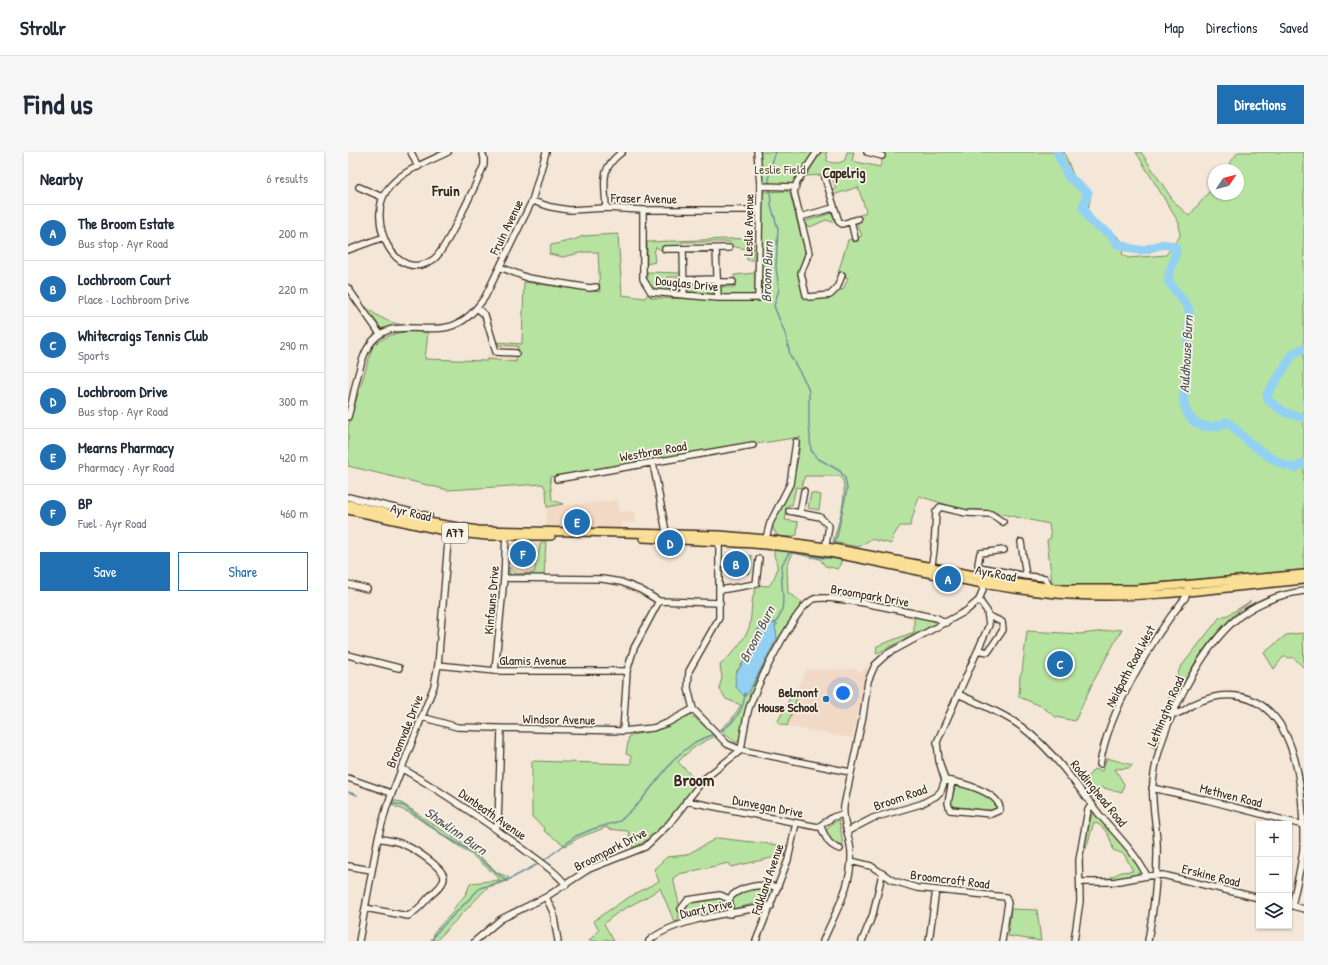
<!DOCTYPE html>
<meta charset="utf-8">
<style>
:root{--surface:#fff;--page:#f6f6f7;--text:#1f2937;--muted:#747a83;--line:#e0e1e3;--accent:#1f6fb2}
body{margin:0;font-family:"Patrick Hand",sans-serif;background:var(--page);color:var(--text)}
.controls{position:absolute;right:12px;bottom:12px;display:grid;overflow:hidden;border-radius:0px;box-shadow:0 1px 3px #0004}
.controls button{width:36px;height:36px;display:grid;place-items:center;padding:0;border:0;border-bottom:1px solid var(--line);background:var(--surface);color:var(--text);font:20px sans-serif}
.compass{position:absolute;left:860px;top:12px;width:36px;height:36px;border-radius:50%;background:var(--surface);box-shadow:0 1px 3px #0004;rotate:55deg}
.you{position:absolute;left:495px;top:541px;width:14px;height:14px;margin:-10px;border:3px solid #fff;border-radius:50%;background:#1a73e8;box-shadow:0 0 0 6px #1a73e833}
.badge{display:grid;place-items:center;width:26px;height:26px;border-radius:50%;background:var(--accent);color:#fff;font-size:13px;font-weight:700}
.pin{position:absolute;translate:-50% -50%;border:2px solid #fff;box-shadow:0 1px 4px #0006}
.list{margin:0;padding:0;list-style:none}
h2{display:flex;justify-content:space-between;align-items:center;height:52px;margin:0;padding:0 16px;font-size:17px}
h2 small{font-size:13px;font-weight:400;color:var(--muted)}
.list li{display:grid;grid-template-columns:26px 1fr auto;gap:12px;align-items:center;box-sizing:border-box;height:56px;padding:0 16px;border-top:1px solid var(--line)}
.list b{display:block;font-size:15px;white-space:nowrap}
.list p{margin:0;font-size:13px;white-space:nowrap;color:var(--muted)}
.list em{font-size:13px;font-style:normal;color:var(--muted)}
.actions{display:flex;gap:8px;padding:12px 16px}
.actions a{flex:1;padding:9px 0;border:1px solid var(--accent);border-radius:0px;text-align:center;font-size:14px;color:var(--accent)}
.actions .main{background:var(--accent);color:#fff}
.icon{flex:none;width:22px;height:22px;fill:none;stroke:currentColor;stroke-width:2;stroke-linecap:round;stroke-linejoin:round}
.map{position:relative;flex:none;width:956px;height:789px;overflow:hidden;border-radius:0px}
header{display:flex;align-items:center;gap:24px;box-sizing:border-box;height:56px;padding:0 20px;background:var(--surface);border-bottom:1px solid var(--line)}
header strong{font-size:19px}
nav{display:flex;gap:22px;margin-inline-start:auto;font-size:14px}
.intro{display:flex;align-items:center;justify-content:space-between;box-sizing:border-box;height:96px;padding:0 24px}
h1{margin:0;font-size:28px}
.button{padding:10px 18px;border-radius:0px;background:var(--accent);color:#fff;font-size:14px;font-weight:700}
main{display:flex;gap:24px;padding:0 24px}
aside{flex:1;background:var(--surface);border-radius:0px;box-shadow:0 1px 3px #0004}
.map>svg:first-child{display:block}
</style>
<header>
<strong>Strollr</strong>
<nav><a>Map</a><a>Directions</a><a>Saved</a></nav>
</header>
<div class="intro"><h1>Find us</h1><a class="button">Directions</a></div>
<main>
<aside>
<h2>Nearby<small>6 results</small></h2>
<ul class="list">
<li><span class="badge">A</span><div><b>The Broom Estate</b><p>Bus stop · Ayr Road</p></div><em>200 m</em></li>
<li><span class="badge">B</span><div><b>Lochbroom Court</b><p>Place · Lochbroom Drive</p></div><em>220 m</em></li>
<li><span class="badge">C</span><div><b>Whitecraigs Tennis Club</b><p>Sports</p></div><em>290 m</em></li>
<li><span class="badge">D</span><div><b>Lochbroom Drive</b><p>Bus stop · Ayr Road</p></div><em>300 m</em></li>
<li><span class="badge">E</span><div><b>Mearns Pharmacy</b><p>Pharmacy · Ayr Road</p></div><em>420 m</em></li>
<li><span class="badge">F</span><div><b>BP</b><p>Fuel · Ayr Road</p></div><em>460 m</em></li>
</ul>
<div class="actions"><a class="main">Save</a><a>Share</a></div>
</aside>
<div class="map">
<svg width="956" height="789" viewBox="0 0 956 789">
<rect width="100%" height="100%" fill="#f4e7d8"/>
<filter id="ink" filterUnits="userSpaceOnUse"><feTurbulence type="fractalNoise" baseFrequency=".025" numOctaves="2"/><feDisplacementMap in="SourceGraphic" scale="8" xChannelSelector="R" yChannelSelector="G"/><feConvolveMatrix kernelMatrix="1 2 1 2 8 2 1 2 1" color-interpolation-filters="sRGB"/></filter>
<g filter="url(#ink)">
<path fill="#f1d9c5" d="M 151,193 L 170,194 L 168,210 L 139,207 L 140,202 L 150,203 Z
M 270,348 L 271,360 L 287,359 L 288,371 L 273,370 L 273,378 L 198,376 L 199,355 Z
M 168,389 L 193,390 L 186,421 L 169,422 L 161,415 L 162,395 Z
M 521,513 L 504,586 L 431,573 L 458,518 L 508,517 L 511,521 Z"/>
<path fill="#b7e3a0" stroke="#79865f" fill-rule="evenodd" d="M 408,0 L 463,0 L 467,3 L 447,35 L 412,34 Z
M 473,0 L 479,0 L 478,3 L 480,5 L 478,8 C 484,12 492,12 497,8 L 499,0 L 506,0 L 504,9 L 532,15 L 536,0 L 716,0 L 727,28 L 743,43 L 738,68 L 766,81 L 777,92 L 774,102 L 780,106 L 818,103 L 832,84 L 831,71 L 788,0 L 793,0 L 826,50 L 841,64 L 866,34 L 866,42 L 890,42 L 890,18 L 877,18 L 890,0 L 956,0 L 956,418 L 782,433 L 709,433 L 704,431 L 699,388 L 703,386 L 701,372 L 635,358 L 615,358 L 571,344 L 562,374 L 552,374 L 546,383 L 544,392 L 523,387 L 511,395 L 485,390 C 489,376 503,335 492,324 L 457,324 L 453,336 L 448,335 L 444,353 L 440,353 L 437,368 L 450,370 L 449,383 L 441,385 L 429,384 L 423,372 C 440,341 451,320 452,285 L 202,325 L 204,348 L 215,352 L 199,355 L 198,338 L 195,332 L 100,338 L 0,314 L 0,275 L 25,193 C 45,180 53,179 76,180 L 80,181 L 77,207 L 139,209 L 139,207 L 168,210 L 170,194 L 151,193 L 149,190 L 174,192 L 176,130 L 252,140 L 250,100 L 236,100 L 215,105 L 201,102 L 203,93 L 226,88 L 235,84 L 270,82 L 274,143 L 297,146 L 300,142 L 304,146 L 414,148 L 414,40 L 439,39 L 442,41 L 457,100 L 450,123 L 456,147 C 471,148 479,149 490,137 L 495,138 L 500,126 L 490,121 L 500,88 L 514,84 L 508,69 L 511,68 L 510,64 L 517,61 L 518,59 L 510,35 L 485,43 L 483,39 L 488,37 L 484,24 L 477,25 L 477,23 L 458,24 Z
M 484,61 L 488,71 L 478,68 L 462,75 L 459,74 L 458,69 Z
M 405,86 L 406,108 L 399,108 L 399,97 L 387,95 L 382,90 L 334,90 L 333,95 L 314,95 L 313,98 L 308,95 L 306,101 L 307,110 L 299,112 L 299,90 Z
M 299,120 L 332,121 L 333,125 L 319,125 L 320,136 L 333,136 L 334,139 C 322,143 306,140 299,129 Z
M 407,121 L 407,142 L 405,144 L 373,144 L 372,135 L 387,135 L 386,123 Z
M 361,132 L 367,134 L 366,142 L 338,139 L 338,136 L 341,133 Z
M 12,149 C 24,162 36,169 54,173 L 36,177 L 33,176 Z
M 463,341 L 473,343 L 471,358 L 460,356 Z
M 193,390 L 198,390 L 196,425 L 164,425 L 161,421 L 161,415 L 169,422 L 186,421 Z
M 427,397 L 494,408 L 490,417 L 477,414 L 472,407 L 445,401 L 439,414 L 440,441 L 454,450 L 432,487 L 391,588 L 388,591 L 373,577 L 383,568 L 393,553 L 378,547 L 371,536 L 374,526 L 372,513 C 382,505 397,487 401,476 C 405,461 401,447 410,433 L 421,434 C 425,428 430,420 429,413 C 428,406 424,404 427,397 ZM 425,471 L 429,472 L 427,474 L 429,486 L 404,535 L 388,520 L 399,505 L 410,477 L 415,473 Z
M 392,403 L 404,404 L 402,422 L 389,421 Z
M 903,449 C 899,453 893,456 889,460 C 849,496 824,547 808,597 L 803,594 L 832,516 L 872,465 L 880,463 Z
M 566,465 L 582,467 L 589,471 L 528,502 L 529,494 L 566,480 Z
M 774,477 L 745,530 L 727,569 L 708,565 L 693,554 L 671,545 L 672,523 L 674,520 L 679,479 L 733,482 Z
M 955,481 L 956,516 L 946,506 L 935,505 L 926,517 L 916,501 L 938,483 Z
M 444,542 L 450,543 L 439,574 L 429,571 Z
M 340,564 L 346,565 L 368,584 C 353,590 341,598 330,610 L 350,630 C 335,651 310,686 285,696 L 280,679 L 260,677 L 259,675 L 230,686 L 218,694 L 196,679 L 197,677 L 184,665 L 184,609 L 283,612 L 283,604 L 278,602 L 281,584 L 306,578 Z
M 759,606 L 784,613 L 782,616 L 767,617 L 776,632 L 774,641 L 752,635 L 743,645 L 733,633 L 746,617 L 754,619 Z
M 608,632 L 635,641 L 650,654 L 649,659 L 602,654 Z
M 45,648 L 52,650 L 124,698 L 150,721 L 160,725 L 160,729 L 140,735 L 137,738 L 88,789 L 85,788 L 86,780 L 105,760 C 106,753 113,749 117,743 C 120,739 120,735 123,731 L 151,728 L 150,725 L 124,703 L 62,661 L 44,653 Z
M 744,661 L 747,661 L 770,685 L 792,717 L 793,721 C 785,728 769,727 759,727 L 773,720 L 785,719 L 776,702 L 765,698 C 763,686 758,675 746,670 L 738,697 L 737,691 Z
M 491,668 L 495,693 L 489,694 L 480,685 L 478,679 L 483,672 Z
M 369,686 L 440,694 L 437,703 L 383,715 L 381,711 L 331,722 L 325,726 L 332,756 L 330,770 L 326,769 L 312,736 C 295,750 272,755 256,772 L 266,789 L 257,787 L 256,789 L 241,789 L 251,777 L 245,769 L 278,747 L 311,729 L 306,717 L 319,705 L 338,703 Z
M 414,736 L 424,737 L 425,739 L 421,748 L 385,757 L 385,747 L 396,740 Z
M 371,744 L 377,748 L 380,758 L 333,766 L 340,750 L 349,748 L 352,750 L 362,748 L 362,745 Z
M 663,757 L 689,758 L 693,789 L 660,784 Z"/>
<path fill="#92d1f3" stroke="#6f8e9e" d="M 425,471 L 430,472 L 427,474 L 429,486 L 399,543 L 395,543 L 388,535 L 387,523 L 399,505 L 408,481 L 415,473 L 422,473 Z"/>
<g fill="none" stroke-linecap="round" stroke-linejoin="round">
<path stroke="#6f8e9e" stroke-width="1.5" d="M 421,33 L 421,19 L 428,0
M 422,36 L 423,53 L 430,77 L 428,115 L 431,137 L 426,154 L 438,184 L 442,203 L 459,233 L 461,240 L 461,272 L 463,298 L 469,306 L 492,319 L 497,326 L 499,337 L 489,384 L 485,394
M 426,472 C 442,456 431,433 434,413 C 435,410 439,406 440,402 L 445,400 L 476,406 L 480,406 L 481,403
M 370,580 C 385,573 396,558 397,541
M 0,640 L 9,643
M 44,651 L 56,654 L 63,659 L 92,681 L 124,700 L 157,728
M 195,709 L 228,684 L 245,677 L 272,669 L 291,651 L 328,605 L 347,590 L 366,582
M 83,789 L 88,781 L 132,736 L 162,727 L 192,711"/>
<path stroke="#92d1f3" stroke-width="9" d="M 709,0 L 720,24 L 740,41 L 735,55 C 738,61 740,67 745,71 C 754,79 763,78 768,91 C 775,94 787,99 795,98 C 809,96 813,88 828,96 C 828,108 821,117 820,129 L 840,155 L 842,164 C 840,182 840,200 839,219 C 838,232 833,246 838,258 C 845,276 864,278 879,270 C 886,274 889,279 895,285 C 905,294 933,315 947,316 L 956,311
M 956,196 L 946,201 L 919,242 L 921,249 L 938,261 L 956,266"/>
<g stroke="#3b2a1e" stroke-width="8">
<path id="minor" d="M 63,0 L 70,15
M 100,0 C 80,10 52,19 39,38 C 18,66 46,135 86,107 C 98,98 129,30 136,13 L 136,6 L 134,0
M 469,0 L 449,30 L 446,40 L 461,101 L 453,121 L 458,143 L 461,145 L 482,143 L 489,136 L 494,123
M 519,0 L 534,4
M 477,26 L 491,70 L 494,72 L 510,67
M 412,34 L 447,35
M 11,35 L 34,45
M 184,49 L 203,55 L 221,58 L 258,56 L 295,58 L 410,58
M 258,56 C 257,30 251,17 274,0
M 295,58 L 295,127 L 303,140 L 370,146 L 410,146 L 412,32 L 409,0
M 452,65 L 485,56
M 503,69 L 507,86
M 317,97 L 381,96
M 335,97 L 336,142
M 368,97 L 370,146
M 0,98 L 36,85
M 152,115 L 180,126 L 242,136 L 248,135
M 335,128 L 369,127
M 369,130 L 385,130
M 322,133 L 336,132
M 0,136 L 32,182
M 129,156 L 137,163 L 148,200 L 168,201
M 0,265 C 6,244 9,216 19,197 C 38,163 71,182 100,175 C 117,171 127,159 137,145 L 184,49 L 198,0
M 305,311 L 319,385
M 209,327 L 405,293
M 456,339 L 452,361 L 472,365 L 481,374 L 477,398
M 0,345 L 81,364
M 441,359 L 452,361
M 371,388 L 371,466 L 341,519 L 340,536 L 345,557 L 379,592 L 393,598 L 502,620
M 417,390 L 422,371 L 442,332 L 448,290
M 673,390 L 678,424
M 656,398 L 632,401 L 630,412 L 631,415 L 678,424 L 697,426 L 700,431 L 700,438
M 583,419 L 586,398 L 588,360 L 592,355 L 618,361 L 643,362 L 655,370
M 156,426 L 254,427 L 273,430 L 293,438 L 311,449 L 372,451
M 0,432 L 19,437
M 372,438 L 408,432 L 411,407
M 630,498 L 640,500 L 655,478 L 654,470 L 641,464
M 0,503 L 51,516
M 90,513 L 147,519 L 279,519
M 147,519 L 156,426 L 158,382
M 610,542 C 628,550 647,558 665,569 C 701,592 725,629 751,662 C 768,682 787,700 799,724 L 815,723 L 911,746
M 825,562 C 833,562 838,557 844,553 C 858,546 873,542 888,544 C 952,552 956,647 955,697 C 953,716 948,735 944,754
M 74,565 L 109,575 L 275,579 L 305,576 L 319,571 L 345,557
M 275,579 L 279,519 L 286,496 L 311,449
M 752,612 C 760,561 804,486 837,446 L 840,438 L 840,432
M 53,616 C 95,640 134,667 174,696 C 188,707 207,718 218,733
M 0,626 L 43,641
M 597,628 C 611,630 653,640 652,658 L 643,662 L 602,658 L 600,651 L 604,629
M 804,636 L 859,648 L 955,673
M 338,649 L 470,675 L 485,665 L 495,662
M 473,675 C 478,686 480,693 492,697
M 148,676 L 150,671 L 153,578
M 500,679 L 525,666 L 573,652 L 588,644 L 593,639 L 597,628 L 591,609 L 589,590 L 641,473 L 639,459 L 631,448
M 503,709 L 523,714 L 546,729 L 569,736 L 658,745 L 660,751 L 654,789
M 0,714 L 23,718
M 732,730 L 765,730 L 799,724
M 198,745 L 205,760 L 210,789
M 381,747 L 382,762
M 941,753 L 956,757
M 17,756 L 60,764 C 69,759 75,752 81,745 C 86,740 96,733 96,726 C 96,716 66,697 57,693 C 49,689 38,688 30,686
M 333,757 L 340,748 L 372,743 L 381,747 C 392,733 413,732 430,735
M 11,789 L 30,686 L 39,654 L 86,534 L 90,513 L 101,377
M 127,789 L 153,767 L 198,745 L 241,717 L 297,695 L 321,672 L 356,627 L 393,598 C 395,585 397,570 401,556 C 408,536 447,454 466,447 C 483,441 566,462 589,466 L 598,471
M 301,789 C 324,767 390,760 423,754
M 408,789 L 440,708 L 448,671
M 475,789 C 487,761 505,732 503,700 C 502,685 494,670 496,654 L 515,564 L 520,529 L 527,513 L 539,502 L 618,459 L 631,448 L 638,429
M 514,789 L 525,762 L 534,722
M 581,789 L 588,738
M 726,789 L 732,749 L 731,708 L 740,658 L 744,652
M 800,789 C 806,756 810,724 809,690 C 808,669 803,650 805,630 C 810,579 852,495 892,464 C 911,450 933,442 956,439"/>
</g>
<g stroke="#3b2a1e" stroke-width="10">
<path id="major" d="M 0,352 L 80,370 L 130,378 L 372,383 L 418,387 L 485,396 L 668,431 L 716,437 L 788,437 L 956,422
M 0,358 L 101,380 L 139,384 L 203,384
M 295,386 C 356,390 415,390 475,400 C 557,414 640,438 722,443 C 798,448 881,435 956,428"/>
</g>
<use href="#minor" stroke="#f7f3e8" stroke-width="5.5"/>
<use href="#major" stroke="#fadf96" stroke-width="7"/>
</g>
</g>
<circle fill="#1f6fb2" stroke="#f7f3e8" stroke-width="1.5" cx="478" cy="547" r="4"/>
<g text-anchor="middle" stroke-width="3.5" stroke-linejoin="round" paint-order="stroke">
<rect fill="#f7f3e8" stroke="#73665b" stroke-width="1" x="94" y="371" width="26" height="20" rx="3"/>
<g font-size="12" font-weight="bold" fill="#3b2a1e">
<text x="107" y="385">A77</text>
</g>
<g font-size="13" fill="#5a583e" stroke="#f7f3e8">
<text x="432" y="22">Leslie Field</text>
</g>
<g font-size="13" fill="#3b2a1e" stroke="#f7f3e8">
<text transform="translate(296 46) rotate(1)" y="5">Fraser Avenue</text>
<text transform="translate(400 73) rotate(-89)" y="5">Leslie Avenue</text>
<text transform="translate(158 75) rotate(-64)" y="5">Fruin Avenue</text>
<text transform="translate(339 131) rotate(6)" y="5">Douglas Drive</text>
<text transform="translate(305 299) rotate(-10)" y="5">Westbrae Road</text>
<text transform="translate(63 360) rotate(13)" y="5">Ayr Road</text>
<text transform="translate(648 421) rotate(11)" y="5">Ayr Road</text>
<text transform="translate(522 443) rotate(10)" y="5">Broompark Drive</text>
<text transform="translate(143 448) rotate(-85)" y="5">Kinfauns Drive</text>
<text x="185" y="513">Glamis Avenue</text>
<text transform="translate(782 514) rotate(-62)" y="5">Neidpath Road West</text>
<text transform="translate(817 559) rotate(-67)" y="5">Lethington Road</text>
<text transform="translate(211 567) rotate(1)" y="5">Windsor Avenue</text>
<text transform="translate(56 579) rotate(-68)" y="5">Broomvale Drive</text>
<text transform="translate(751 641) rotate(51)" y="5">Roddinghead Road</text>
<text transform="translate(883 643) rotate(14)" y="5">Methven Road</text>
<text transform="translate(552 645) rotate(-19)" y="5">Broom Road</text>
<text transform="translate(420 654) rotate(11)" y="5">Dunvegan Drive</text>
<text transform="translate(145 662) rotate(35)" y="5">Dunbeath Avenue</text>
<text transform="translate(262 697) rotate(-27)" y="5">Broompark Drive</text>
<text transform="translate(863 723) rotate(14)" y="5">Erskine Road</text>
<text transform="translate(419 727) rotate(-71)" y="5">Falkland Avenue</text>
<text transform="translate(602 727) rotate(7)" y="5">Broomcroft Road</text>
<text transform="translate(358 756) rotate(-12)" y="5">Duart Drive</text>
</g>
<g font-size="13" font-weight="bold" fill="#3b2a1e" stroke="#f7f3e8" text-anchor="end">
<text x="470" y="545">Belmont<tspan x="470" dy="15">House School</tspan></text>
</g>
<g font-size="14" font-weight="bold" fill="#3b2a1e" stroke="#f7f3e8">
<text x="496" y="26">Capelrig</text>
</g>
<g font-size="14" font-style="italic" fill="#515453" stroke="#f7f3e8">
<text transform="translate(419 120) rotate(-88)" y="5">Broom Burn</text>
<text transform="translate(838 202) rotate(-87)" y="5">Auldhouse Burn</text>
<text transform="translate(409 482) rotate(-63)" y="5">Broom Burn</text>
<text transform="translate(108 679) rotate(35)" y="5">Shawlinn Burn</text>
</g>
<g font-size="15" font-weight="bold" fill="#3b2a1e" stroke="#f7f3e8">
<text x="98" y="44">Fruin</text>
</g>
<g font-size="17" font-weight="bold" fill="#3b2a1e" stroke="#f7f3e8">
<text x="346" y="634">Broom</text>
</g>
</g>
</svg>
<div class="controls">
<button>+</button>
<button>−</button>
<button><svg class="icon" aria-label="layers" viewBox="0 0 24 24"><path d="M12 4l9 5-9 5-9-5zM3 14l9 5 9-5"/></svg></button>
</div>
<svg class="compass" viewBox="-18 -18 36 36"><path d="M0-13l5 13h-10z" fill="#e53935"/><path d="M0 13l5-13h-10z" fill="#747a83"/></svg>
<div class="you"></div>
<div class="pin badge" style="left:600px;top:427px">A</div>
<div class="pin badge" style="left:388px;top:412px">B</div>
<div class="pin badge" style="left:712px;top:512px">C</div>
<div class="pin badge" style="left:322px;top:391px">D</div>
<div class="pin badge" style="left:229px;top:370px">E</div>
<div class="pin badge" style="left:175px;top:402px">F</div>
</div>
</main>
